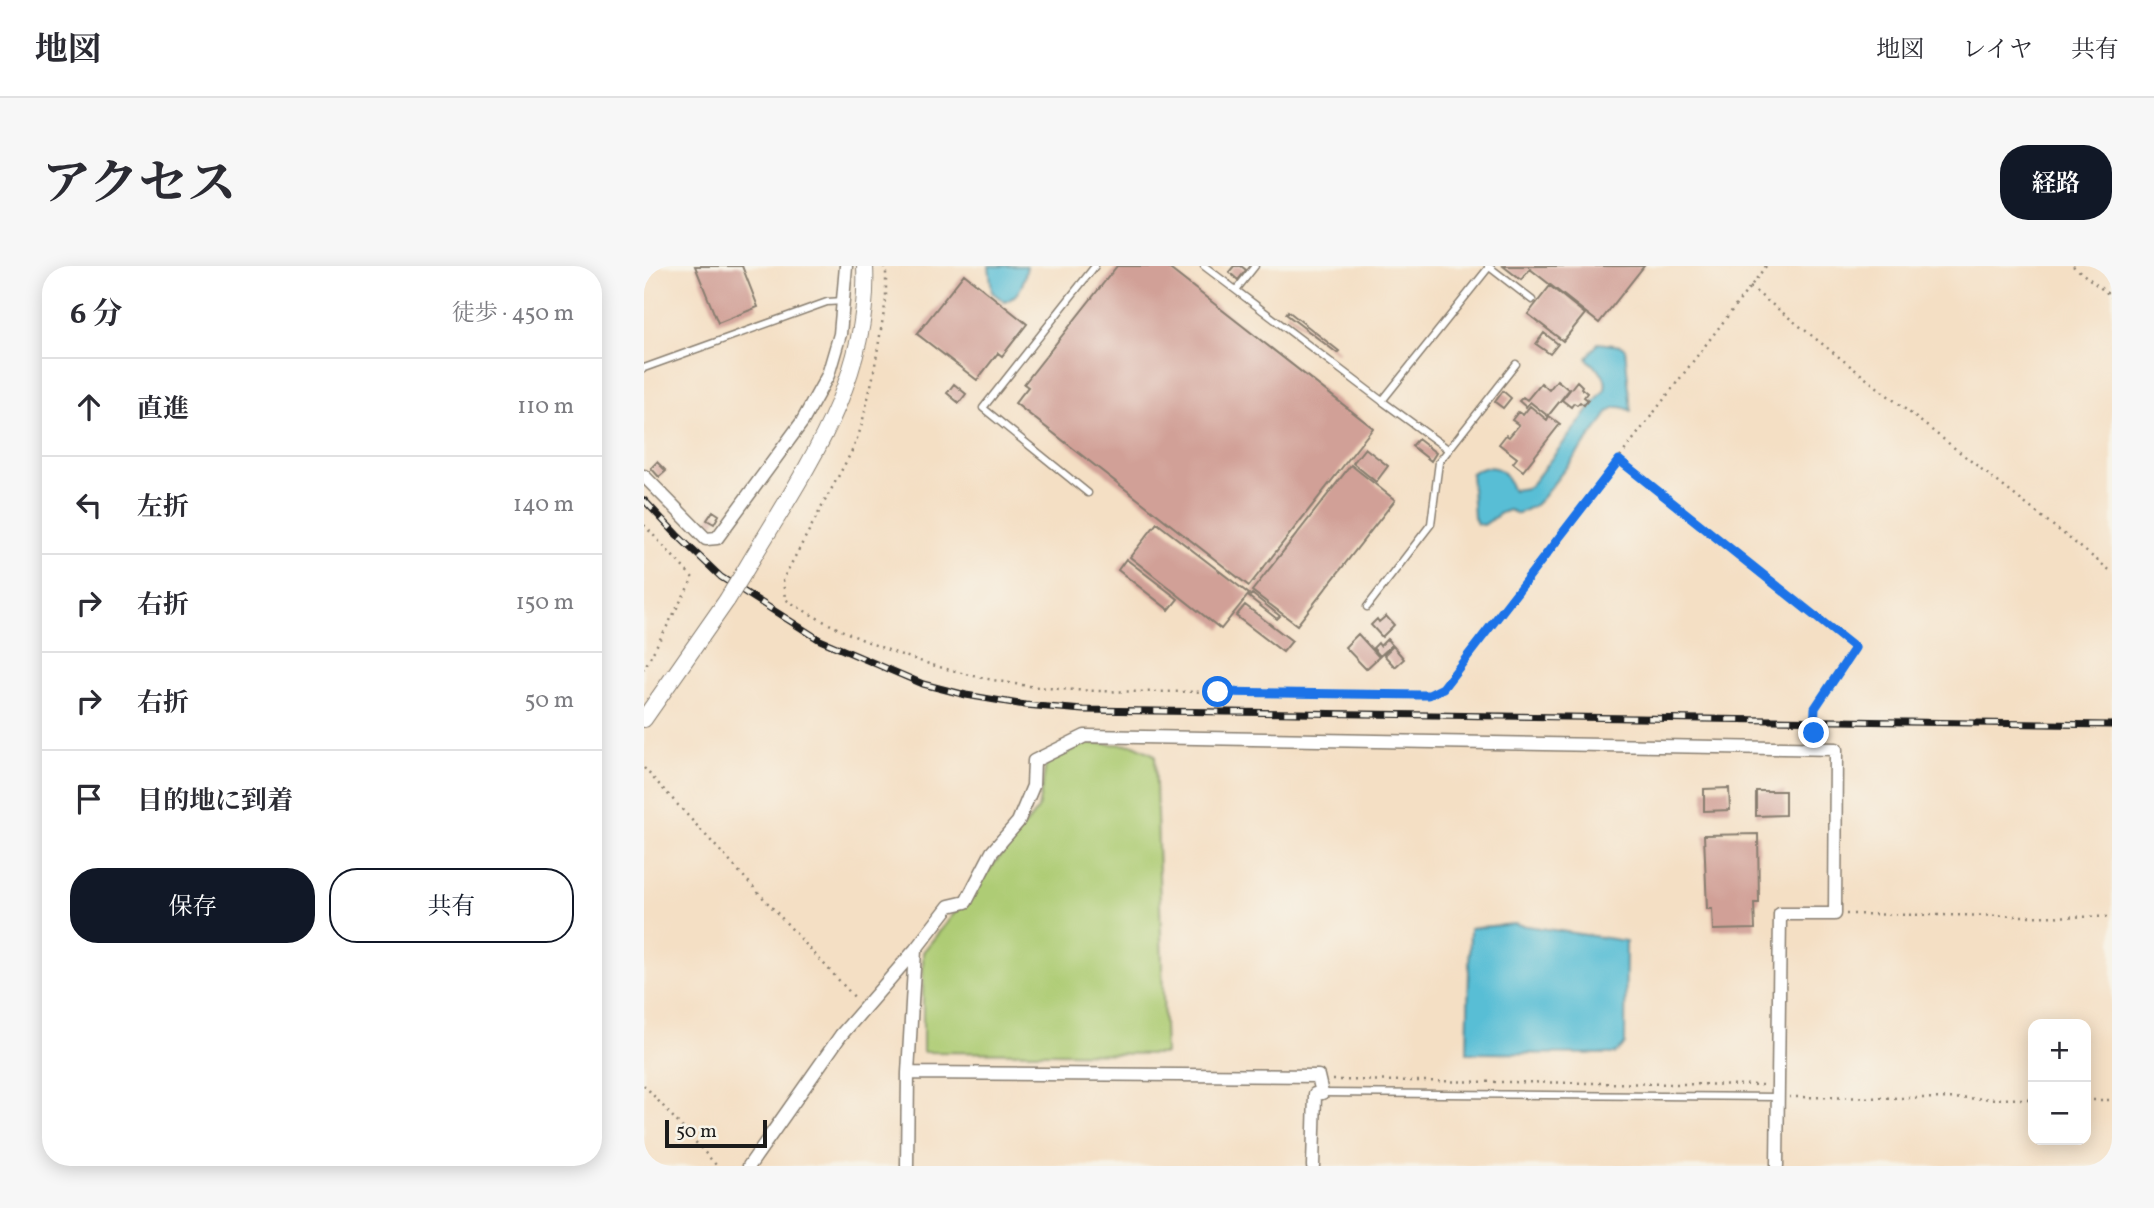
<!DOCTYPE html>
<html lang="ja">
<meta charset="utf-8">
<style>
:root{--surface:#fff;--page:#f7f7f7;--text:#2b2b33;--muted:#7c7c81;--line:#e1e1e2;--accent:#111827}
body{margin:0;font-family:Vollkorn,"Noto Serif JP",serif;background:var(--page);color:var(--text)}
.controls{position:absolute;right:21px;bottom:21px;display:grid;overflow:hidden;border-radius:14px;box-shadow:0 4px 18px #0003}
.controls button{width:63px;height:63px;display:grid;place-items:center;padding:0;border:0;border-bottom:2px solid var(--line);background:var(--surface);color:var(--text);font:35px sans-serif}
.scale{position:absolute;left:21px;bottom:18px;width:102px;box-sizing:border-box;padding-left:7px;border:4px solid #1c1c1c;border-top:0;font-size:19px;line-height:24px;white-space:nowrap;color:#1c1c1c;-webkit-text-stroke:5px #f7f3e8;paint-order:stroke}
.stop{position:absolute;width:21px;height:21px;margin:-16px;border:5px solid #1a73e8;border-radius:50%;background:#fff}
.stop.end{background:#1a73e8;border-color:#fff;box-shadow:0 2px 7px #0008}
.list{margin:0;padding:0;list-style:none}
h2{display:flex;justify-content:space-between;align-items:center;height:91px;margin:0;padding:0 28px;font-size:30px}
h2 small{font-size:23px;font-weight:400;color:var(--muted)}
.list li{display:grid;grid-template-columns:46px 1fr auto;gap:21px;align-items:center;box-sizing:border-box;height:98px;padding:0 28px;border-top:2px solid var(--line)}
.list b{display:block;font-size:26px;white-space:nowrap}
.list em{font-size:23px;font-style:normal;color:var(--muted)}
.actions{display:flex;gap:14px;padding:21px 28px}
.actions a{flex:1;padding:16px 0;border:2px solid var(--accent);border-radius:28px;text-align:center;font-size:24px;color:var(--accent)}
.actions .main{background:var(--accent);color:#fff}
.icon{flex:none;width:38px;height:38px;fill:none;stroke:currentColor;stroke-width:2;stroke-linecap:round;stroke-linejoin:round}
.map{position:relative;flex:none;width:1468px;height:900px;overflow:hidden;border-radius:28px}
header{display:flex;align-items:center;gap:42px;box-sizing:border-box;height:98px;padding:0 35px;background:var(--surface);border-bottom:2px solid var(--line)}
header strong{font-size:33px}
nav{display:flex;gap:38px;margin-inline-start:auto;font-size:24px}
.intro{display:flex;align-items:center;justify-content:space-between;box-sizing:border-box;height:168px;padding:0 42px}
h1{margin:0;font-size:49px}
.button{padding:18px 32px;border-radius:28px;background:var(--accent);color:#fff;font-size:24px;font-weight:700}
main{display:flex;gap:42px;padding:0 42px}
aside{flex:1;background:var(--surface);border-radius:28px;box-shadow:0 4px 18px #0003}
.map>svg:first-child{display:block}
</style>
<header>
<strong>地図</strong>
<nav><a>地図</a><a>レイヤ</a><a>共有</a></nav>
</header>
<div class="intro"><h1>アクセス</h1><a class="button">経路</a></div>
<main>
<aside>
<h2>6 分<small>徒歩 · 450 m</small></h2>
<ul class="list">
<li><svg class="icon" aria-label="ahead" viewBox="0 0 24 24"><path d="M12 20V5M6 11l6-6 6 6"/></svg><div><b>直進</b></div><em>110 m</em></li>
<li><svg class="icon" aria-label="left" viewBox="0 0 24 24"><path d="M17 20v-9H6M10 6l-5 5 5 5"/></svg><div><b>左折</b></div><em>140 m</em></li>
<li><svg class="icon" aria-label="right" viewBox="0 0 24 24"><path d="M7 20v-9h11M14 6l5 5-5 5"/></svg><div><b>右折</b></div><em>150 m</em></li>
<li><svg class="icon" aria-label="right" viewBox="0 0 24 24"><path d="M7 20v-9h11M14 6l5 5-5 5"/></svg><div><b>右折</b></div><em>50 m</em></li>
<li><svg class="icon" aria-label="arrive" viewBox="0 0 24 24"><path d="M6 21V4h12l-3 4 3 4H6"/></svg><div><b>目的地に到着</b></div></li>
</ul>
<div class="actions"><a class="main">保存</a><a>共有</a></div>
</aside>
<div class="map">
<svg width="1468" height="900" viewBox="0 0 1468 900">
<rect width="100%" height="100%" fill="#f7f3e8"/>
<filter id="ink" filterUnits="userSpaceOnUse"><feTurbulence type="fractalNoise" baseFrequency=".0143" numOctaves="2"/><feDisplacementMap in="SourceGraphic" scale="14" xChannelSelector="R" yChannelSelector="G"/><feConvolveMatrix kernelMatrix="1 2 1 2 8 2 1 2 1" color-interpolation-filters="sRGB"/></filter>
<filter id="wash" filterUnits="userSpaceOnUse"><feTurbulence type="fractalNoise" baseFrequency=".00686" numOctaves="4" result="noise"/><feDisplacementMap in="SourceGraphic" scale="28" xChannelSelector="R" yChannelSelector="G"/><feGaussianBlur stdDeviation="1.57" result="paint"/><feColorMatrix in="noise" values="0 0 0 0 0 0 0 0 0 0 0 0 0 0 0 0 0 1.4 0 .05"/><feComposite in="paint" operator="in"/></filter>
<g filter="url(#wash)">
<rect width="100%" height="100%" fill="#f4dfc4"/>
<path fill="#aecc74" stroke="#657448" stroke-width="2" d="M 442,477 L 490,479 L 511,489 L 521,788 L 279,786 L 279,686 L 394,543 L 402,498 Z"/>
<path fill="#58bed5" stroke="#3a6d78" stroke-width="2" d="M 345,0 L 383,0 C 380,16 377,29 361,36 L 348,26 Z
M 954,77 L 977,80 L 981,82 L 987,145 C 977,139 966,139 961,152 L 898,232 L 891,239 L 874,248 L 865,244 L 857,247 L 840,259 L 833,258 L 830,251 L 827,207 C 838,201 851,197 860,208 C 865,213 865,219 869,224 L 882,222 L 887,219 L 961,123 C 965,107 950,103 943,92 Z
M 870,658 L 982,675 L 981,778 L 971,788 L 823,787 L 826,662 Z"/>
<g id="blocks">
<path fill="#d1a097" d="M 51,0 L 98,0 L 114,41 L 74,57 Z
M 473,0 L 522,0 L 729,162 L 605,320 L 371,137 L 384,121 L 380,118 Z
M 590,0 L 597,0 L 602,4 L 594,14 L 585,6 Z
M 859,0 L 1000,0 L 955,57 L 886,3 L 877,14 Z
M 320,8 L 383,58 L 358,90 L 354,87 L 333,114 L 273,68 Z
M 906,20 L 941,48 L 919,75 L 884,48 Z
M 644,45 L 695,85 L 693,87 L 642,48 Z
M 900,67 L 914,78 L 906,88 L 892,78 Z
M 913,114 L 925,124 L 904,150 L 886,136 L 882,141 L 875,135 L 879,131 L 883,134 L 897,117 L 905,124 Z
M 933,115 L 938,120 L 937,122 L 943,127 L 940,131 L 944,134 L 940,139 L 936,136 L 933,139 L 930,137 L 927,141 L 918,134 Z
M 310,118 L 322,128 L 315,137 L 303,127 Z
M 859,125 L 867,132 L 859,142 L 851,136 Z
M 886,140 L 903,154 L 905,150 L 916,158 L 879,205 L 869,197 L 873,192 L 855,178 L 862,169 L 865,171 L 875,159 L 868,154 L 874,146 L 879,149 Z
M 774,173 L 792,187 L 787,195 L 768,180 Z
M 721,182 L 744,200 L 732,216 L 709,197 Z
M 13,196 L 22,205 L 15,211 L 7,202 Z
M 707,199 L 751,234 L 653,359 L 608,325 Z
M 69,245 L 75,249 L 70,258 L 63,254 Z
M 513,257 L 605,328 L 577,363 L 486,291 Z
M 482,293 L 534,333 L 525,344 L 474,304 Z
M 608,328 L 636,350 L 633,353 L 605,331 Z
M 601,339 L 648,375 L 639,386 L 592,350 Z
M 742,350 L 750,359 L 738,371 L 727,359 L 733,353 L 735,356 Z
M 714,368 L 735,391 L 722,403 L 701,381 Z
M 743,373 L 748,379 L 736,390 L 729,382 L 734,377 L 736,380 Z
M 749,380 L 760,393 L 751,401 L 740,389 Z
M 1085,522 L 1086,544 L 1060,545 L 1060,523 Z
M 1112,525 L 1141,525 L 1141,549 L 1112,550 Z
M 1114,568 L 1115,637 L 1110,637 L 1111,663 L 1069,664 L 1068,643 L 1063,643 L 1060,569 Z"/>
</g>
</g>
<g filter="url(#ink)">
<use href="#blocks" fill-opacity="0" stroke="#887e70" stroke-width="2"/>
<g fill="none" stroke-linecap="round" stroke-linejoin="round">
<g stroke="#887e70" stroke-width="9">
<path id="service" d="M 560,0 L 738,135 L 845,1
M 844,0 L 888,34
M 592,24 L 611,0
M 0,102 L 183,36 L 200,35
M 738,135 L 805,184
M 444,227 L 339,142 L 451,0
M 723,341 L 787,258 L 795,196 L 872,98
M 678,827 L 1134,831"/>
</g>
<g stroke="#887e70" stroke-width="15">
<path id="minor" d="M 0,210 L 62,273 L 73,272 L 158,156 L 184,109 L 196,68 L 202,0
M 264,807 L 674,810 L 678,827 L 671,828 L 669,900
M 105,900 L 197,769 L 271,684 L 305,640 L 322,636 L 348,586 L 374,556 L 389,520 L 390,495 L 441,470 L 1192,483 L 1191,648 L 1136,648 L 1133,900
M 263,900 L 264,807 L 271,684"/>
</g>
<g stroke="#887e70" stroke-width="18">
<path id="tertiary" d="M 99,308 C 155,212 227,118 221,0
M 0,453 L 83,334"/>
</g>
<path stroke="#887e70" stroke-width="2.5" stroke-dasharray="2 5" stroke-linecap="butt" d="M 240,0 L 242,4 L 242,34 L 229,111 L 217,162 L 209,183 L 139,313 L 141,333 C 210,377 297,407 378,419 C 443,428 509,425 574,426 C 641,427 708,428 776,429 L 785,428 L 799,422 L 1122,0
M 1429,0 L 1468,31
M 1106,21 L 1468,306
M 975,194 L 1211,382 L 1171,442 L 1170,470
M 0,259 L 49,312 L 0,403
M 0,502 L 213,734
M 1202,648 L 1468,651
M 689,814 L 1120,819
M 0,819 L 73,900
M 1145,831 L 1389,833
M 1442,834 L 1468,834"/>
<use href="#service" stroke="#fff" stroke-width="6"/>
<use href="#minor" stroke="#fff" stroke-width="12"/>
<use href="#tertiary" stroke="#fff" stroke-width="16"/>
<g stroke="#1c1c1c" stroke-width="7">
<path id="rail" d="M 0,234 L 33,269 L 77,311 L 176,374 L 279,418 L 322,429 L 381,439 L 439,444 L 1468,459"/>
</g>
<use href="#rail" stroke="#f7f3e8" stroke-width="4.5" stroke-dasharray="13" stroke-linecap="butt"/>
<g stroke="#887e70" stroke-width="18" stroke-linecap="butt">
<path id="tertiary-bridge" d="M 83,334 L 99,308"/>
</g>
<use href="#tertiary-bridge" stroke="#fff" stroke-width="16"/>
</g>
</g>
<g fill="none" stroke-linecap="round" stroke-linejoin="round" filter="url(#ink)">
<path stroke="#1a73e8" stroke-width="9" d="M 574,426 L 776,429 L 785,429 L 799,422 L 975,194 L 1211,382 L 1171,442 L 1170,467"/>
</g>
</svg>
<div class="controls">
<button>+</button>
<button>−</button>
</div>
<div class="scale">50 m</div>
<div class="stop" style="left:574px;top:426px"></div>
<div class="stop end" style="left:1170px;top:467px"></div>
</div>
</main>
